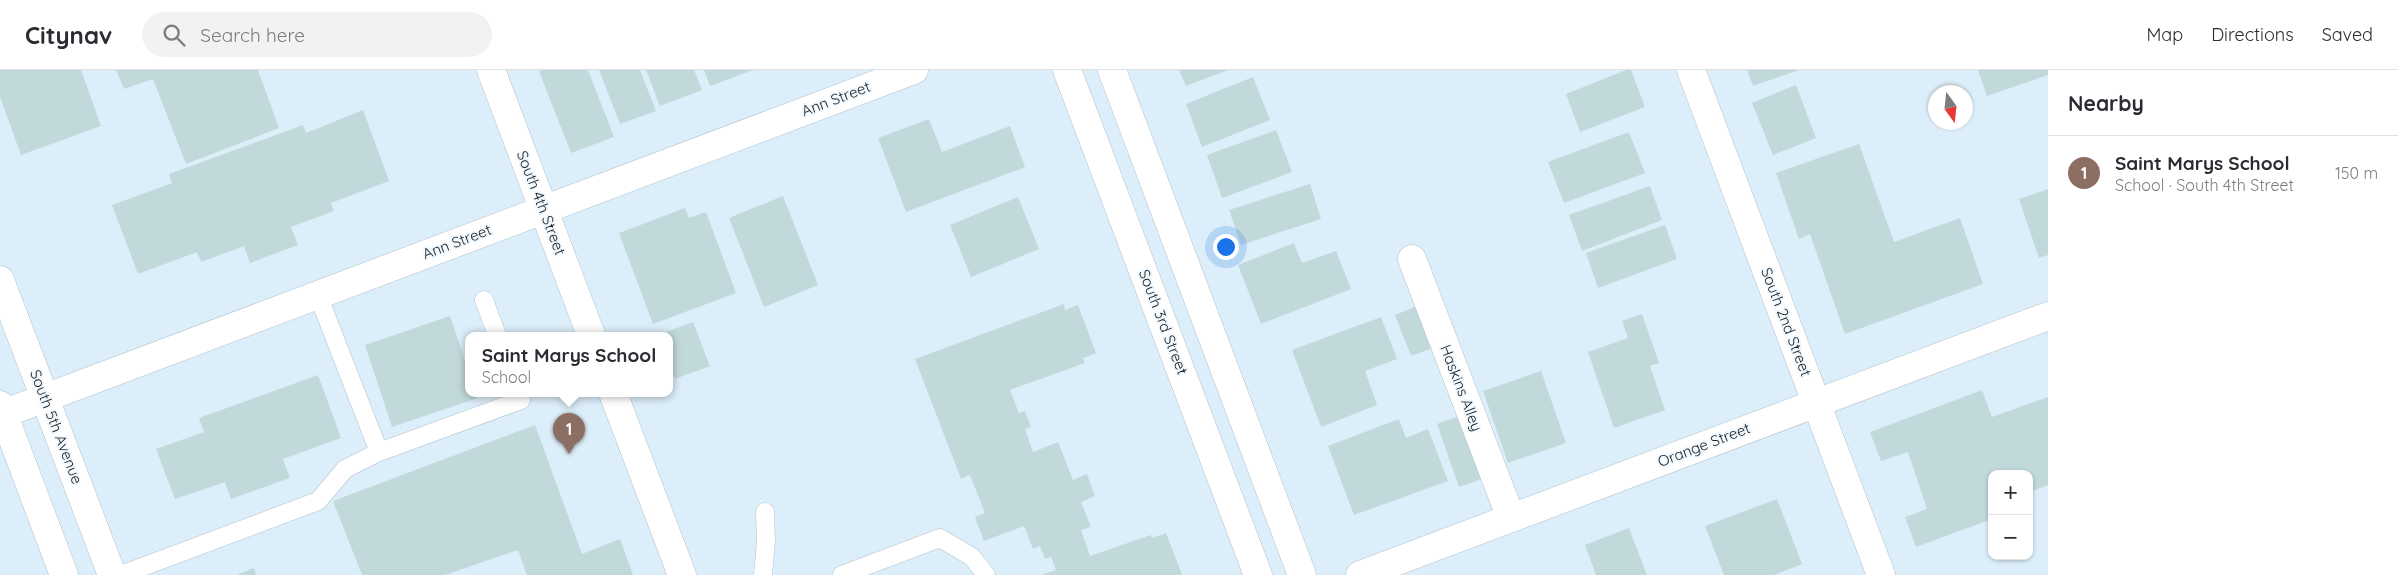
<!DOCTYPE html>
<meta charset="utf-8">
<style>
:root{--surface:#fff;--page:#f2f2f3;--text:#2b2b33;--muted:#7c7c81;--line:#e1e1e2;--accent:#705929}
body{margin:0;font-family:Quicksand,sans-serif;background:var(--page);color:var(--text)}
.controls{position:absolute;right:15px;bottom:15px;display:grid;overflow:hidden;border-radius:10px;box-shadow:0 1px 4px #0004}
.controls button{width:45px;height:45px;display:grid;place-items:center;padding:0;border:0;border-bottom:1px solid var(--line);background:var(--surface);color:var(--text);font:25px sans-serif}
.compass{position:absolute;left:1928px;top:15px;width:45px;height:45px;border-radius:50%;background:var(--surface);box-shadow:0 1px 4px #0004;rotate:165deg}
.you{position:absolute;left:1225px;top:176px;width:18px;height:18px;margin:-12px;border:4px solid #fff;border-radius:50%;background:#1a73e8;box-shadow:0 0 0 8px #1a73e833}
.badge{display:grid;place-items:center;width:32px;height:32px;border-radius:50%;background:var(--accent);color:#fff;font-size:16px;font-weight:700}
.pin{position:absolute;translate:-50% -41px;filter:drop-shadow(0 1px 2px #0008)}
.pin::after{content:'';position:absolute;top:26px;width:18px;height:15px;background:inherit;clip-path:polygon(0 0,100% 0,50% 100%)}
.popup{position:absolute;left:465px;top:262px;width:208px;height:65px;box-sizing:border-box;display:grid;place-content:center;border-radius:10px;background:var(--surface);filter:drop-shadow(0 1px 4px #0005);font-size:16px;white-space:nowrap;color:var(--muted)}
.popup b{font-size:19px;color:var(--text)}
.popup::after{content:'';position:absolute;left:50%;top:100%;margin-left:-10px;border:10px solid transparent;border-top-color:var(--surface)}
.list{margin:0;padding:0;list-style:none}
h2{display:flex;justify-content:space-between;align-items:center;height:65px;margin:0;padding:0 20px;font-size:21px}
h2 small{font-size:16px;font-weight:400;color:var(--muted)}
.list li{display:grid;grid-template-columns:32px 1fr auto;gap:15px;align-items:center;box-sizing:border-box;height:75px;padding:0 20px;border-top:1px solid var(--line)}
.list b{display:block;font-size:19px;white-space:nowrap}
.list p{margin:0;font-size:16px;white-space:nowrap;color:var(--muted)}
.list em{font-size:16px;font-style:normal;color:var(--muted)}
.icon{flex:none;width:28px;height:28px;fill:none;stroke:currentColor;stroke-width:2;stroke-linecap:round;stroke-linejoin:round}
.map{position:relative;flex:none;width:2048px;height:505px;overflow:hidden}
header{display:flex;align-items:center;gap:30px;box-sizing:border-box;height:70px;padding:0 25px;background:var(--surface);border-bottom:1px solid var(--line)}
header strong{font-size:24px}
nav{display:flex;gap:28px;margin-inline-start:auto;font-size:18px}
.search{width:350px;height:45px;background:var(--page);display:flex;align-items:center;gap:12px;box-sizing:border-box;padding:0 18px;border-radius:28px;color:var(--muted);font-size:19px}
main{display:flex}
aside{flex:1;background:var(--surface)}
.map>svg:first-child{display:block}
</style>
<header>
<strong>Citynav</strong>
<div class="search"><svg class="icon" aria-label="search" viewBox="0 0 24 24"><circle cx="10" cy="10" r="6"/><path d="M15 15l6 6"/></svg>Search here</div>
<nav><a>Map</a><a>Directions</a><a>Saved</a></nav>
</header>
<main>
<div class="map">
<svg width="2048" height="505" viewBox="0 0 2048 505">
<rect width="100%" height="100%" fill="#dceef9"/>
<path fill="#c2d9db" d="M 0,0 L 81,0 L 101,56 L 21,85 L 0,27 Z
M 116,0 L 258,0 L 279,58 L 186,94 L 153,9 L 124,19 Z
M 542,0 L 588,0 L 614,67 L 571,83 L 539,1 Z
M 599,0 L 640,0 L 656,41 L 620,54 Z
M 646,0 L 694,0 L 702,20 L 660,36 Z
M 704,0 L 753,0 L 710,16 Z
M 1179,0 L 1228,0 L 1186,16 Z
M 1626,0 L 1631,0 L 1645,37 L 1580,62 L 1566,24 Z
M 1747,0 L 1799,0 L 1753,16 Z
M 1978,0 L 2048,0 L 2048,5 L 1987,26 Z
M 1253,7 L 1270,50 L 1202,77 L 1186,34 Z
M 1796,15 L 1816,68 L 1773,85 L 1752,33 Z
M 363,40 L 389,111 L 331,133 L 334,141 L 291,157 L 298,175 L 250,193 L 244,176 L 201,192 L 197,182 L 138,204 L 112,135 L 172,113 L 169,104 L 303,55 L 306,63 Z
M 929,49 L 942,82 L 1010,56 L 1025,97 L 906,142 L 878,68 Z
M 1276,60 L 1292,102 L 1222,128 L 1207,85 Z
M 1629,62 L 1645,103 L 1564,133 L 1548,92 Z
M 1859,74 L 1894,172 L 1960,148 L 1983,214 L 1845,264 L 1810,164 L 1799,169 L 1776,103 Z
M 1310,114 L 1321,149 L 1241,175 L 1229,140 Z
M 1650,116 L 1662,150 L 1582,181 L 1569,145 Z
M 2048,119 L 2048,185 L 2039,188 L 2019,129 Z
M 783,126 L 818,215 L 764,237 L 729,148 Z
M 1018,127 L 1039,179 L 971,207 L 950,155 Z
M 685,138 L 689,148 L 706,142 L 736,223 L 653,254 L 619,163 Z
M 1665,155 L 1677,189 L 1598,218 L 1586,183 Z
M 1294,173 L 1302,193 L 1336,181 L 1351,219 L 1261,254 L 1238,195 Z
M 1064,234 L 1065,240 L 1078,235 L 1096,283 L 1083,288 L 1085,293 L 1010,320 L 1019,343 L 1025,341 L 1031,357 L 1025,359 L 1033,382 L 1058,372 L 1073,410 L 1087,404 L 1095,426 L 1081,432 L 1091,457 L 1081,460 L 1090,486 L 1151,465 L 1152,468 L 1166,463 L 1182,505 L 1041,505 L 1056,500 L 1051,487 L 1045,489 L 1040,476 L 1033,479 L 1024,456 L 984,471 L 975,447 L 985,443 L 970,405 L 961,409 L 915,289 Z
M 1417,236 L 1433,278 L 1411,286 L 1395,245 Z
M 1642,244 L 1659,293 L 1650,296 L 1665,340 L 1614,358 L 1588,282 L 1628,268 L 1622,251 Z
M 450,246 L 469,303 L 469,323 L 476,323 L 478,328 L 392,357 L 365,275 Z
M 1381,247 L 1397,289 L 1365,301 L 1377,335 L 1321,357 L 1292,280 Z
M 693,252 L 710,296 L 675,309 L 669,294 L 669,265 L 658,265 Z
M 1541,301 L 1566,373 L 1508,393 L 1483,321 Z
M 318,305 L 341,368 L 283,389 L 290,408 L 231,429 L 225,412 L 175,429 L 156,379 L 204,362 L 199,348 Z
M 1982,320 L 1992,347 L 2048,327 L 2048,415 L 2029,422 L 2029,404 L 1992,404 L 1992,449 L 1916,477 L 1905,447 L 1927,439 L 1908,382 L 1881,391 L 1870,362 Z
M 1465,344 L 1487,407 L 1459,417 L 1437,354 Z
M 1399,349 L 1406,368 L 1428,359 L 1448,411 L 1354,445 L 1328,376 Z
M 535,355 L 582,484 L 620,469 L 633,505 L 527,505 L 518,480 L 445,505 L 362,505 L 333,431 Z
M 1777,429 L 1802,494 L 1774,505 L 1724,505 L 1705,456 Z
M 1629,458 L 1647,505 L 1596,505 L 1585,475 Z
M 254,498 L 256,505 L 236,505 Z"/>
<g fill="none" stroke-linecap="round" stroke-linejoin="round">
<g stroke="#b1c2cd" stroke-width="19">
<path id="lane" d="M 484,230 L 497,265
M 379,382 L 521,330 L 518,323
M 121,505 L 318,431 L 345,399 L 379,382 L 318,225
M 763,505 L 766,471 L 765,442
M 842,505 L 940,468 L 972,487 L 986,505"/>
</g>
<g stroke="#b1c2cd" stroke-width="29">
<path id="street" d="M 491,0 L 591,265
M 1691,0 L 1881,505
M 1412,189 L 1511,448
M 613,323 L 682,505
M 0,345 L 914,0
M 1360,505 L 2048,246"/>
</g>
<g stroke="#b1c2cd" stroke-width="29">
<path id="secondary" d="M 0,210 L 112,505
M 0,335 L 64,505"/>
</g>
<g stroke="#b1c2cd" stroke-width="29">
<path id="primary" d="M 1067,0 L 1258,505
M 1112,0 L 1302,505"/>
</g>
<use href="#lane" stroke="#fff" stroke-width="18"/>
<use href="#street" stroke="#fff" stroke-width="28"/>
<use href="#secondary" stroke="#fff" stroke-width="28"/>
<use href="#primary" stroke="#fff" stroke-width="28"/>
</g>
<g text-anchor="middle" stroke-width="4" stroke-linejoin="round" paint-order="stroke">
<g font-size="15" fill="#171e22" stroke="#f2f9fe">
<text transform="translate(836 29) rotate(-21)" y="5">Ann Street</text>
<text transform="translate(541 133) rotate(69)" y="5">South 4th Street</text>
<text transform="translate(457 172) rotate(-21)" y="5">Ann Street</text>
<text transform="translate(1163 252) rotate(69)" y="5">South 3rd Street</text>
<text transform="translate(1786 252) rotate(69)" y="5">South 2nd Street</text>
<text transform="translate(1461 318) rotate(69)" y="5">Haskins Alley</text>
<text transform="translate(56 357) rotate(69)" y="5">South 5th Avenue</text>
<text transform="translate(1704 375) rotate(-21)" y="5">Orange Street</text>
</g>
</g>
</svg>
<div class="controls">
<button>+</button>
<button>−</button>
</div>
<svg class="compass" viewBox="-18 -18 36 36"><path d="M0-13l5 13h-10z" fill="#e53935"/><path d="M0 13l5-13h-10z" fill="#7c7c81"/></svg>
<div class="you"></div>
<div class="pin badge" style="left:569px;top:384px;background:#8d6e63">1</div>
<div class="popup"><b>Saint Marys School</b>School</div>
</div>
<aside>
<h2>Nearby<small></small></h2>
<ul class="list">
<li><span class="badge" style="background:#8d6e63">1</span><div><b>Saint Marys School</b><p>School · South 4th Street</p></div><em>150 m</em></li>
</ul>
</aside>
</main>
